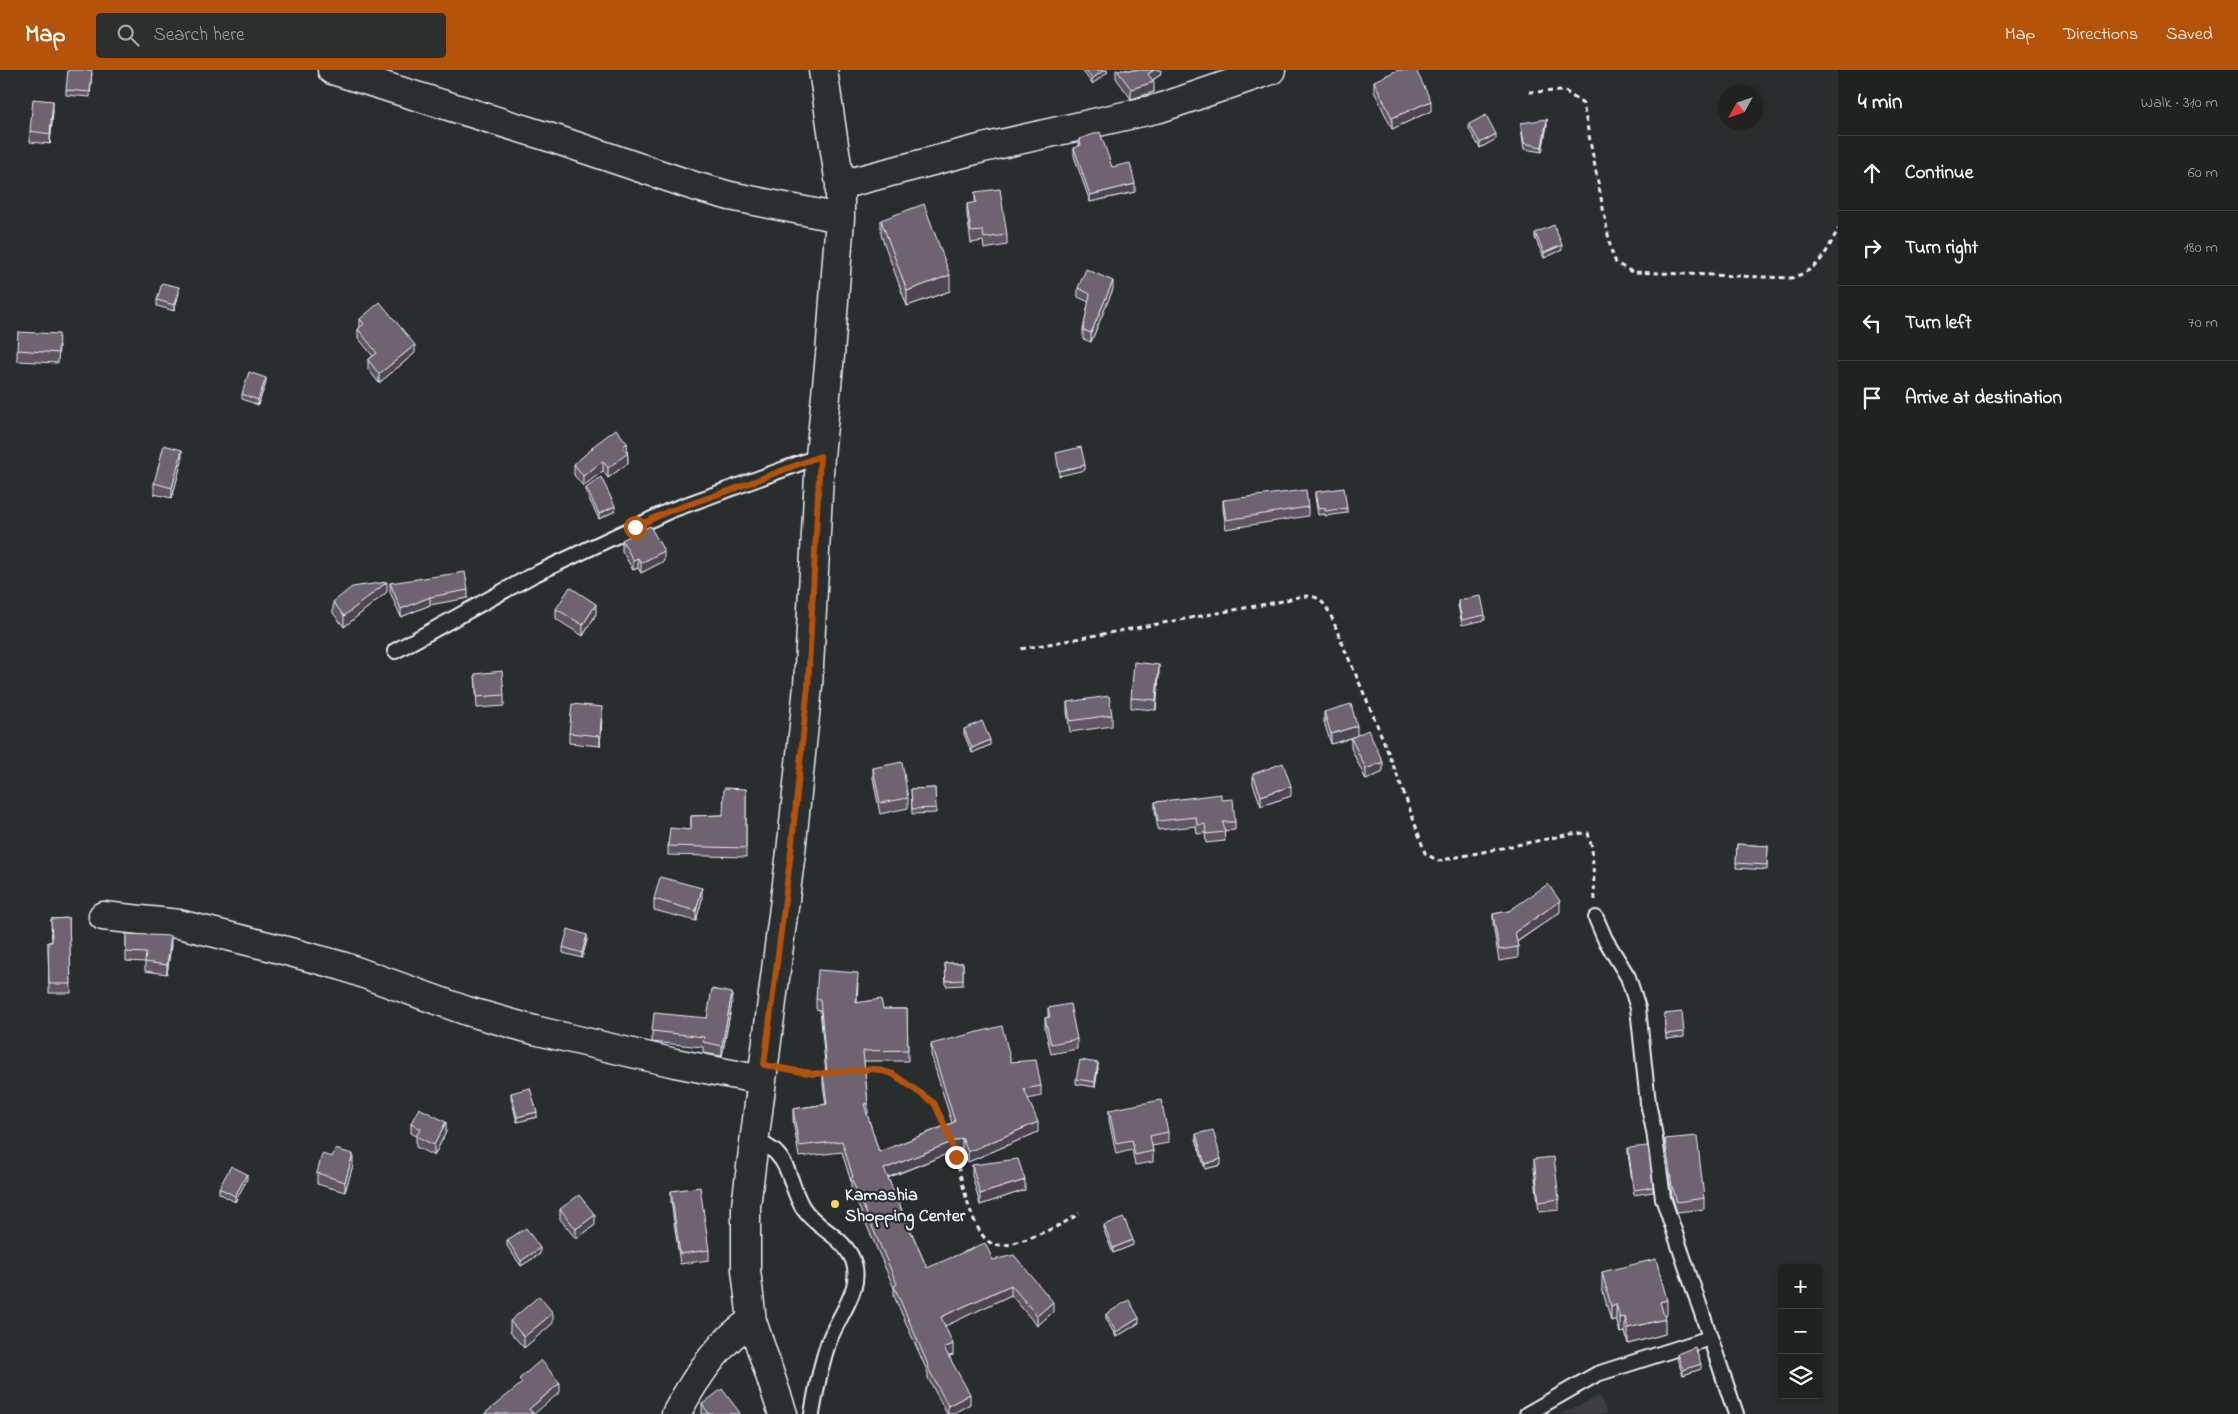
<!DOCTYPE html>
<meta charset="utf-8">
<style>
:root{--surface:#202222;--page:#2d2f2f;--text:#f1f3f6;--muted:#a2a4a5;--line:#3d3f40;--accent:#b45309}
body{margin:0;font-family:"Indie Flower",sans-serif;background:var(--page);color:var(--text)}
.controls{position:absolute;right:15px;bottom:15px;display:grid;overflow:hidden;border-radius:5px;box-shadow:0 2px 8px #0003}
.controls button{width:45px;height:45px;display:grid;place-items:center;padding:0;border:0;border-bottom:1px solid var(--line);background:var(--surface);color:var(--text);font:25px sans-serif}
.compass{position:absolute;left:1718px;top:15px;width:45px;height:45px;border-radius:50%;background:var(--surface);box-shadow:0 2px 8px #0003;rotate:230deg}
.stop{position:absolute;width:15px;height:15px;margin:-11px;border:4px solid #b45309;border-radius:50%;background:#fff}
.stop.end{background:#b45309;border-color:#fff;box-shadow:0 1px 5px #0008}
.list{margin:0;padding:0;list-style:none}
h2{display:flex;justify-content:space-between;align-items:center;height:65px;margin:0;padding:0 20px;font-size:21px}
h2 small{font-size:16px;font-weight:400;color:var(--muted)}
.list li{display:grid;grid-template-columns:32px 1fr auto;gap:15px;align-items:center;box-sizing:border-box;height:75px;padding:0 20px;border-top:1px solid var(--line)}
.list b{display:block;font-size:19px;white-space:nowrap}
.list em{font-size:16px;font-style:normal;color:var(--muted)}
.icon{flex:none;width:28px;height:28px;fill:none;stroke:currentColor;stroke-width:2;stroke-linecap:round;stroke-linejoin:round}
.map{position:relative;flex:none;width:1838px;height:1344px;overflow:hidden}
header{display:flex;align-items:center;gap:30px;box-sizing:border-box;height:70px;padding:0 25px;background:var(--accent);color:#fff}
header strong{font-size:24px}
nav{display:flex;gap:28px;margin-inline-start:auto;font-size:18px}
.search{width:350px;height:45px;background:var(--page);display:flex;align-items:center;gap:12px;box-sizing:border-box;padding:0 18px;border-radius:5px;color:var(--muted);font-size:19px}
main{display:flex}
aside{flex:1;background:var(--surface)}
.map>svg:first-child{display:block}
</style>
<header>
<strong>Map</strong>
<div class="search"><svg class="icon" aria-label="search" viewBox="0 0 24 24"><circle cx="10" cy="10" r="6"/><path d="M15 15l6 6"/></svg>Search here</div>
<nav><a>Map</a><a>Directions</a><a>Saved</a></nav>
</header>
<main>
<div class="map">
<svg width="1838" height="1344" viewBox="0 0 1838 1344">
<rect width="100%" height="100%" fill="#2a2d2e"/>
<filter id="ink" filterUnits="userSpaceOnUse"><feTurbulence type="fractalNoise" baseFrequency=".02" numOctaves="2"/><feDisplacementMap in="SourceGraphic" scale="10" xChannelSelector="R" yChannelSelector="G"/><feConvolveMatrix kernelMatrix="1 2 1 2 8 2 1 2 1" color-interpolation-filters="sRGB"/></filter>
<g filter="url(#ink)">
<path fill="#3f3d42" d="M 1600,1326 L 1607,1344 L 1560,1344 Z"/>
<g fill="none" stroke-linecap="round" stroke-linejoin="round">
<g stroke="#e8f1f8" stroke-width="18">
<path id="lane" d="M 395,581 L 533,505 L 669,441 L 820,386
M 1596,848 L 1605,869 L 1628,907 L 1638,938 L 1648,1033 L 1654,1061 L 1663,1128 L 1736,1344
M 755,1070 C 762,1074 772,1078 777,1084 C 791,1099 792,1121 803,1138 C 815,1157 840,1165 851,1186 C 867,1216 837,1246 828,1274 C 820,1297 816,1320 812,1344
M 1527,1344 L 1597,1304 L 1710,1268"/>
</g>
<g stroke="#e8f1f8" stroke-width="31">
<path id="street" d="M 332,0 L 555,69 L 694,116 L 730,126 L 840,148
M 840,115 L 983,78 L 1160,38 L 1271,0
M 103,846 L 179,854 L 268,876 L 342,896 L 467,941 L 534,960 L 675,993 L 762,1010
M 676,1344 C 694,1310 719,1271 752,1251
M 783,1344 L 752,1251 L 746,1200 L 746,1136 L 791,782 L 808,616 L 820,386 L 830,285 L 840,148 L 840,115 L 823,0"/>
</g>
<path stroke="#e8f1f8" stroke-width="3" stroke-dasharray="5 4" stroke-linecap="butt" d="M 1529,22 L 1565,21 L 1583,34 L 1611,180 L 1616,193 L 1632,202 L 1791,208 C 1820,199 1825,185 1838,159
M 1021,579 L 1283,531 C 1293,528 1311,522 1320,530 C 1332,541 1337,563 1344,578 C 1374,645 1402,714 1425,783 L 1438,791 L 1571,764 L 1588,763 L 1592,778 L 1595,830
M 787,999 L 815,1003 L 831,1002
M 862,1000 L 875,999 L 893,1004 L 921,1023 L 934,1033 L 947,1059
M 954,1079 C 960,1101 971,1166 993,1174 C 1004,1178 1016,1172 1027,1169 C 1046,1161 1062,1156 1079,1143"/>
<use href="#lane" stroke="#2a2d2e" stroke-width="14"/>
<use href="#street" stroke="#2a2d2e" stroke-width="28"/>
</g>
<path fill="#605561" stroke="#e8f1f8" d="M 1082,0 L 1107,0 L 1107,3 L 1092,14 Z
M 1116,0 L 1161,0 L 1160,5 L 1153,10 L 1154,22 L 1131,29 L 1116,8 Z
M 92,3 L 90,27 L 66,25 L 66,20 Z
M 1374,11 L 1431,41 L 1392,59 L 1374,21 Z
M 53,41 L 50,74 L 30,72 L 30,61 Z
M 1521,53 L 1547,55 L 1542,82 L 1524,79 L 1521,58 Z
M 1469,54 L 1496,69 L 1480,78 L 1469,59 Z
M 1079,69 L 1112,97 L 1135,122 L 1090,132 L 1074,86 L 1074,78 L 1079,76 Z
M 975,122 L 1007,165 L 1007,175 L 984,179 L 983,171 L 971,173 L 967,144 L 967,134 L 975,133 Z
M 881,150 L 950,221 L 907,236 L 881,165 Z
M 1535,163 L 1562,180 L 1544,188 L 1535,168 Z
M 1078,218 L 1113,219 L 1091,272 L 1083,269 L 1083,260 L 1089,232 L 1078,227 Z
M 179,223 L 174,241 L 157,236 L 157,230 Z
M 360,249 L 415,283 L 379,313 L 368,299 L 368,290 L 373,286 L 358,268 L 358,259 L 360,257 Z
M 59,275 L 58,293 L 17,291 L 17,280 Z
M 266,313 L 258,335 L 242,329 L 242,324 Z
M 627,373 L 628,393 L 608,408 L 603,401 L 583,416 L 574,405 L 574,394 L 592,380 L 592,377 Z
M 182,390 L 172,428 L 154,424 L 154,413 Z
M 586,418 L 615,441 L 599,449 L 586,423 Z
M 1315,422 L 1347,438 L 1347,443 L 1325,446 L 1325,444 L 1318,445 L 1315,427 Z
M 1223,430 L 1308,437 L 1308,446 L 1226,459 L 1223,439 Z
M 622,470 L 664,491 L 641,503 L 638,498 L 633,500 L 622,481 Z
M 390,513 L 468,520 L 468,528 L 430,535 L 401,547 L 390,522 Z
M 387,522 L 344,557 L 333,543 L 333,532 Z
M 1458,530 L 1485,545 L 1485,550 L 1462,555 L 1458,535 Z
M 556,539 L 596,544 L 583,566 L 556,549 Z
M 475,604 L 504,625 L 504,636 L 477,638 Z
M 1159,605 L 1156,640 L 1131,638 L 1131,628 Z
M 1067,632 L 1112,645 L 1112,656 L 1070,662 L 1067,642 Z
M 1324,642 L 1357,665 L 1383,702 L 1366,710 L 1351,678 L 1351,668 L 1331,674 L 1324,652 Z
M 602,647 L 600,676 L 569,673 L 569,663 Z
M 964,659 L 990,675 L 972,683 L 964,664 Z
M 873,698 L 908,728 L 908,738 L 880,744 L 873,708 Z
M 1253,704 L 1291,726 L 1261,736 L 1253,714 Z
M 935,718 L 936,743 L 912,744 L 911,719 Z
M 746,719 L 746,787 L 668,785 L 668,776 L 691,760 L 691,746 L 723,745 Z
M 1221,730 L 1235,752 L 1235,760 L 1224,761 L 1225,771 L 1206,773 L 1205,763 L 1197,764 L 1196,756 L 1158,760 L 1155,740 L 1155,732 Z
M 1737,774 L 1768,776 L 1767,800 L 1736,798 Z
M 654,829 L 702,829 L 696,851 L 654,840 Z
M 1509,841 L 1560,842 L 1517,872 L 1518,877 L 1518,888 L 1499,891 L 1493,854 L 1493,844 Z
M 69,848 L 71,923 L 49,923 L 48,872 L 52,872 L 51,849 Z
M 126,864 L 171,875 L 167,904 L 145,901 L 145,892 L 126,891 Z
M 587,870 L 582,888 L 563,883 L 563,877 Z
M 945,893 L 963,893 L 963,915 L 946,916 Z
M 858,913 L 857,933 L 883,939 L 907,939 L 908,991 L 864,991 L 868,1034 L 868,1044 L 867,1044 L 879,1082 L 952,1053 L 931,985 L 931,974 L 1011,992 L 1041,1016 L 1041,1026 L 1028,1029 L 1038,1062 L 968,1092 L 962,1078 L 888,1108 L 927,1198 L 993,1190 L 1053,1242 L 1037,1256 L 1011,1225 L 945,1256 L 953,1285 L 949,1286 L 970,1334 L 952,1344 L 947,1344 L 928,1308 L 928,1303 L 894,1226 L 894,1218 L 851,1119 L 851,1112 L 842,1082 L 799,1087 L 793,1050 L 793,1039 L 826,1034 L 823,1015 L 823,1004 L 826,1004 L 820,940 L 816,939 L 816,929 Z
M 732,933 L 722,986 L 703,983 L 703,977 L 652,972 L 652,961 L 707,948 Z
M 1048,938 L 1077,969 L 1077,979 L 1051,984 L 1045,958 L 1045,948 L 1048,947 Z
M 1664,944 L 1684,962 L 1684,967 L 1666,969 Z
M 1098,998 L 1095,1017 L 1076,1014 L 1076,1009 Z
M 511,1023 L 537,1047 L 517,1052 L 511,1028 Z
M 1109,1040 L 1168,1062 L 1168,1073 L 1152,1076 L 1153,1081 L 1153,1092 L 1135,1095 L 1132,1080 L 1116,1084 L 1109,1050 Z
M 411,1053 L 446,1062 L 434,1086 L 416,1077 L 416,1066 L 411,1063 Z
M 1196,1064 L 1221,1095 L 1205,1099 L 1196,1069 Z
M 1665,1069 L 1704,1128 L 1704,1139 L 1677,1142 L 1672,1126 L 1665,1079 Z
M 1628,1078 L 1653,1117 L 1653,1122 L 1634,1125 L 1628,1084 Z
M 1534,1089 L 1559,1129 L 1559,1140 L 1539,1142 L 1534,1099 Z
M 353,1095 L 345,1122 L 317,1114 L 317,1103 Z
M 972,1095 L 1025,1120 L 980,1135 L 972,1105 Z
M 247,1109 L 235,1132 L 219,1123 L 219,1118 Z
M 671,1121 L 709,1180 L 709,1190 L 680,1194 L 671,1131 Z
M 560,1139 L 595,1155 L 576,1169 L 560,1149 Z
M 1104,1155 L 1133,1175 L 1113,1183 L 1104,1161 Z
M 507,1170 L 540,1184 L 521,1196 L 507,1176 Z
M 1602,1202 L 1667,1245 L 1664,1246 L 1665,1264 L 1628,1274 L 1625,1262 L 1620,1263 L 1616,1249 L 1611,1251 L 1602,1218 Z
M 1106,1244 L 1139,1253 L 1116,1267 L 1106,1249 Z
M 510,1251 L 553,1253 L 524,1278 L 510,1262 Z
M 1677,1284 L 1701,1299 L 1683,1305 L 1677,1289 Z
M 702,1334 L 740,1344 L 702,1344 Z"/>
<path fill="#4e454f" stroke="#e8f1f8" d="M 1104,0 L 1107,0 L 1107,3 L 1092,14 L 1092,9 Z
M 1154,0 L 1161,0 L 1160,5 L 1148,13 L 1148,4 Z
M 1154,12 L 1154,22 L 1131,29 L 1131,19 Z
M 53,31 L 53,41 L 50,74 L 50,64 Z
M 1431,31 L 1431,41 L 1392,59 L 1392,48 Z
M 1547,49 L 1547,55 L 1542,82 L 1542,77 Z
M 1496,64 L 1496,69 L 1480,78 L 1480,73 Z
M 1135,114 L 1135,122 L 1090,132 L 1090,125 Z
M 1562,175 L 1562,180 L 1544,188 L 1544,183 Z
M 950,205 L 950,221 L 907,236 L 907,221 Z
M 1113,211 L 1113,219 L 1091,272 L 1091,263 Z
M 179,217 L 179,223 L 174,241 L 174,235 Z
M 415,275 L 415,283 L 379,313 L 379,304 Z
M 266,308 L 266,313 L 258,335 L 258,330 Z
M 627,373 L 628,393 L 608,408 L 608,398 L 623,377 Z
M 182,380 L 182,390 L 172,428 L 172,418 Z
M 603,391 L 603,401 L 583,416 L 583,406 Z
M 1085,395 L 1085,400 L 1059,406 L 1059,401 Z
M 615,436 L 615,441 L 599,449 L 599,444 Z
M 664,481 L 664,491 L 641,503 L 641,493 Z
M 638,488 L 638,498 L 633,500 L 633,490 Z
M 387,512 L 387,522 L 344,557 L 344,546 Z
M 430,527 L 430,535 L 401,547 L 401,539 Z
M 596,534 L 596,544 L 583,566 L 583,555 Z
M 1159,595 L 1159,605 L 1156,640 L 1156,630 Z
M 602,637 L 602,647 L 600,676 L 600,666 Z
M 1357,656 L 1357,666 L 1331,674 L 1331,664 Z
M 990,670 L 990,675 L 972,683 L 972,678 Z
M 1383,692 L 1383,702 L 1366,710 L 1366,699 Z
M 1291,716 L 1291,726 L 1261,736 L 1261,726 Z
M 702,818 L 702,829 L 696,851 L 696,841 Z
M 1560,831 L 1560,842 L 1515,873 L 1515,862 Z
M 587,865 L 587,870 L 582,888 L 582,883 Z
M 171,866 L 171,875 L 167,904 L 167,895 Z
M 732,923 L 732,933 L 722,986 L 722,976 Z
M 1098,993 L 1098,998 L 1095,1017 L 1095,1012 Z
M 537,1042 L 537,1047 L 517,1052 L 517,1047 Z
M 446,1052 L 446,1062 L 434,1086 L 434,1075 Z
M 1038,1052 L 1038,1062 L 968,1092 L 968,1082 Z
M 962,1068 L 962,1078 L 884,1109 L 884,1099 Z
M 353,1084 L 353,1095 L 345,1122 L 345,1112 Z
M 1221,1089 L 1221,1095 L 1205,1099 L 1205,1094 Z
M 247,1104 L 247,1109 L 235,1132 L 235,1126 Z
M 1025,1110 L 1025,1120 L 980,1135 L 980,1124 Z
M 595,1145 L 595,1155 L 576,1169 L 576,1159 Z
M 1133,1170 L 1133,1175 L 1113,1183 L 1113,1178 Z
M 540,1178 L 540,1184 L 521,1196 L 521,1191 Z
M 1011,1215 L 1011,1225 L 941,1258 L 941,1247 Z
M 1667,1230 L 1667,1245 L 1660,1247 L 1660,1232 Z
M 1053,1232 L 1053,1242 L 1037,1256 L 1037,1246 Z
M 1616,1234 L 1616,1249 L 1611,1251 L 1611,1236 Z
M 553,1243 L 553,1253 L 524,1278 L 524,1267 Z
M 1625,1247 L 1625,1262 L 1620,1263 L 1620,1248 Z
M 1139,1248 L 1139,1253 L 1116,1267 L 1116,1262 Z
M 1665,1249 L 1665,1264 L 1628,1274 L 1628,1258 Z
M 953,1274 L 953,1285 L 944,1288 L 944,1278 Z
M 1701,1294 L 1701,1299 L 1683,1305 L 1683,1300 Z
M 560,1313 L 560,1322 L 534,1344 L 529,1339 Z
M 970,1324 L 970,1334 L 952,1344 L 948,1344 L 948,1336 Z"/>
<path fill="#706371" stroke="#e8f1f8" d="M 68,0 L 92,0 L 90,22 L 66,20 Z
M 1086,0 L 1104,0 L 1092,9 Z
M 1117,0 L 1154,0 L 1148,4 L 1154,12 L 1131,19 Z
M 1398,0 L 1416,0 L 1431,31 L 1392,48 L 1374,11 Z
M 33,29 L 53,31 L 50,64 L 30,61 Z
M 1486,45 L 1496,64 L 1480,73 L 1469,54 Z
M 1547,49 L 1542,77 L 1524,73 L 1521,53 Z
M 1100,62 L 1112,97 L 1130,93 L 1135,114 L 1090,125 L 1074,78 L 1081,75 L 1079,69 Z
M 1000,119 L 1007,165 L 984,168 L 983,161 L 971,162 L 967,134 L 976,132 L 975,122 Z
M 924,134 L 950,205 L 907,221 L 881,150 Z
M 1554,155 L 1562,175 L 1544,183 L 1535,163 Z
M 1086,199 L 1113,211 L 1091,263 L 1083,260 L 1090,224 L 1078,218 Z
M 162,213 L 179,217 L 174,235 L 157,230 Z
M 380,232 L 415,275 L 379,304 L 368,290 L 377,283 L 358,259 L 364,254 L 360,249 Z
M 18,262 L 59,264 L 58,283 L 17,280 Z
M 249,302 L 266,308 L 258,330 L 242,324 Z
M 616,359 L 627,373 L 623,377 L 628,383 L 608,398 L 603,391 L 583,406 L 574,394 L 593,378 L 592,377 Z
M 164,375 L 182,380 L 172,418 L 154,413 Z
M 1081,377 L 1085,395 L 1059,401 L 1056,383 Z
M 601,407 L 615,436 L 599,444 L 586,418 Z
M 1344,418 L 1347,438 L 1325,441 L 1325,438 L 1318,439 L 1315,422 Z
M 1306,420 L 1308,437 L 1226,450 L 1223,430 Z
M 650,456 L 664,481 L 641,493 L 638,488 L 633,490 L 622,470 Z
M 465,502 L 468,520 L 430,527 L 401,539 L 390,513 Z
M 387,512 L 344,546 L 333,532 L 352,517 Z
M 570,517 L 596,534 L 583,555 L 556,539 Z
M 1481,526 L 1485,545 L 1462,550 L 1458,530 Z
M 1134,592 L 1159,595 L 1156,630 L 1131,628 Z
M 502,601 L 504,625 L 477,627 L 475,604 Z
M 1109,626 L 1112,645 L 1070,651 L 1067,632 Z
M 572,634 L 602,637 L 600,666 L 569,663 Z
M 1351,634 L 1357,656 L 1331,664 L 1324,642 Z
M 982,651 L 990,670 L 972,678 L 964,659 Z
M 1368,660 L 1383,692 L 1366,699 L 1351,668 Z
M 902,692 L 908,728 L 880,733 L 873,698 Z
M 1283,693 L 1291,716 L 1261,726 L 1253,704 Z
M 724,718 L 746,719 L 746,778 L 668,776 L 670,758 L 691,760 L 691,746 L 723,745 Z
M 935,718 L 936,738 L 912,739 L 911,719 Z
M 1221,724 L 1221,730 L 1233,729 L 1235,752 L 1223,752 L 1225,762 L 1206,764 L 1205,754 L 1197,755 L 1196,747 L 1158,751 L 1155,732 Z
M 1737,774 L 1768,776 L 1767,795 L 1736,793 Z
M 660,807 L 702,818 L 696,841 L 654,829 Z
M 1548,814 L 1560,831 L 1515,862 L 1518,877 L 1499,880 L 1493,844 L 1509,841 Z
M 69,848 L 71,914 L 49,914 L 48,872 L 52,872 L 51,849 Z
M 568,859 L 587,865 L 582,883 L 563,877 Z
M 126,864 L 171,866 L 167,895 L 145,892 L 146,883 L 126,882 Z
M 945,893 L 963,893 L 963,910 L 946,911 Z
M 818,900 L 858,903 L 856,933 L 881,929 L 883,939 L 907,939 L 908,980 L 863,981 L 868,1034 L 864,1034 L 879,1082 L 955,1052 L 931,974 L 1002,956 L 1011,992 L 1036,990 L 1041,1016 L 1024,1019 L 1038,1052 L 968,1082 L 962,1068 L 884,1099 L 927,1198 L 985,1173 L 993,1190 L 1014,1185 L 1053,1232 L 1037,1246 L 1011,1215 L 941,1247 L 953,1274 L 944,1278 L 970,1324 L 948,1336 L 928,1298 L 929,1297 L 894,1216 L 897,1214 L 851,1108 L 853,1107 L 842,1071 L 799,1076 L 793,1039 L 827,1034 L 823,1004 L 827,1004 L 820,929 L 816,929 Z
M 712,919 L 732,923 L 722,976 L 703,972 L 704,967 L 652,961 L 654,943 L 707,948 Z
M 1070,934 L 1077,969 L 1051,974 L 1045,948 L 1050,947 L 1048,938 Z
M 1682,942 L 1684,962 L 1666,964 L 1664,944 Z
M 1080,990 L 1098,993 L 1095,1012 L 1076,1009 Z
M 530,1018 L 537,1042 L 517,1047 L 511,1023 Z
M 1161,1030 L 1168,1062 L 1150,1066 L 1153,1081 L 1135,1085 L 1132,1070 L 1116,1073 L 1109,1040 Z
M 419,1038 L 446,1052 L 434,1075 L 416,1066 L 421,1059 L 411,1053 Z
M 1213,1060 L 1221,1089 L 1205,1094 L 1196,1064 Z
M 1697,1066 L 1704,1128 L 1677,1132 L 1672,1116 L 1665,1069 Z
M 1648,1076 L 1653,1117 L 1634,1120 L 1628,1078 Z
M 335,1079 L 353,1084 L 345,1112 L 317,1103 L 322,1084 L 332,1087 Z
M 1554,1087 L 1559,1129 L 1539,1132 L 1534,1089 Z
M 1018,1089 L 1025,1110 L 980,1124 L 972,1095 Z
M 231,1096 L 247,1104 L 235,1126 L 219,1118 Z
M 700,1117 L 709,1180 L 680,1184 L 671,1121 Z
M 579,1125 L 595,1145 L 576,1159 L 560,1139 Z
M 1124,1148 L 1133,1170 L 1113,1178 L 1104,1155 Z
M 526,1158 L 540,1178 L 521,1191 L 507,1170 Z
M 1656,1189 L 1667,1230 L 1660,1232 L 1665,1249 L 1628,1258 L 1625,1247 L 1620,1248 L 1616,1234 L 1611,1236 L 1602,1202 Z
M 539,1226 L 553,1243 L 524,1267 L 510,1251 Z
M 1129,1230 L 1139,1248 L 1116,1262 L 1106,1244 Z
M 1695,1277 L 1701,1294 L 1683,1300 L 1677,1284 Z
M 541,1290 L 560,1313 L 529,1339 L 533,1344 L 484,1344 L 522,1313 L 519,1309 Z
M 722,1319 L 740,1343 L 739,1344 L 709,1344 L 702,1334 Z"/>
</g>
<g fill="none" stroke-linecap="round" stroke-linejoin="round" filter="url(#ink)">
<path stroke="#b45309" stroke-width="6" d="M 635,457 L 669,441 L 734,419 L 820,386 L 808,616 L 791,782 L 764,995 L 814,1004 L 875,999 L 893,1004 L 934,1033 L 946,1058 L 956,1087"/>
</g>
<circle fill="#ffd166" stroke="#2a2d2e" stroke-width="2" cx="835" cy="1134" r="5"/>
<g text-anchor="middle" stroke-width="4.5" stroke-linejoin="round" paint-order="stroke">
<g font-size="18" font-weight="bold" fill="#e8f1f8" stroke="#2a2d2e" text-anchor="start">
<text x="845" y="1130">Kamashia<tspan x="845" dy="21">Shopping Center</tspan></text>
</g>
</g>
</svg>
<div class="controls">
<button>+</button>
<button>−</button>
<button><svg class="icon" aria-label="layers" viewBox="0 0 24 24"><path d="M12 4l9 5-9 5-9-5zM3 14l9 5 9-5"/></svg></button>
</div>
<svg class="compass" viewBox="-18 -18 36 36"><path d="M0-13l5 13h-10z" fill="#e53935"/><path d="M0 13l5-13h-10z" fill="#a2a4a5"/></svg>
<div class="stop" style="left:635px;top:457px"></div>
<div class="stop end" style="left:956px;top:1087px"></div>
</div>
<aside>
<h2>4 min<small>Walk · 310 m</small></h2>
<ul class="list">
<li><svg class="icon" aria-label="ahead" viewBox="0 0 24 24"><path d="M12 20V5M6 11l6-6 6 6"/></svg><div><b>Continue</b></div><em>60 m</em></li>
<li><svg class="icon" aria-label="right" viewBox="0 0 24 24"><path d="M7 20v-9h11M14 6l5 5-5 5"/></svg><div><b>Turn right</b></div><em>180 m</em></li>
<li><svg class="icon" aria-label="left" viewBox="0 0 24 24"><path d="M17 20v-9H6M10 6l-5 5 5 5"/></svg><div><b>Turn left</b></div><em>70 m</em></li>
<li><svg class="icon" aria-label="arrive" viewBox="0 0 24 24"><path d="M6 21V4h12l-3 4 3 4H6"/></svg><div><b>Arrive at destination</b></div></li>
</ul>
</aside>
</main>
